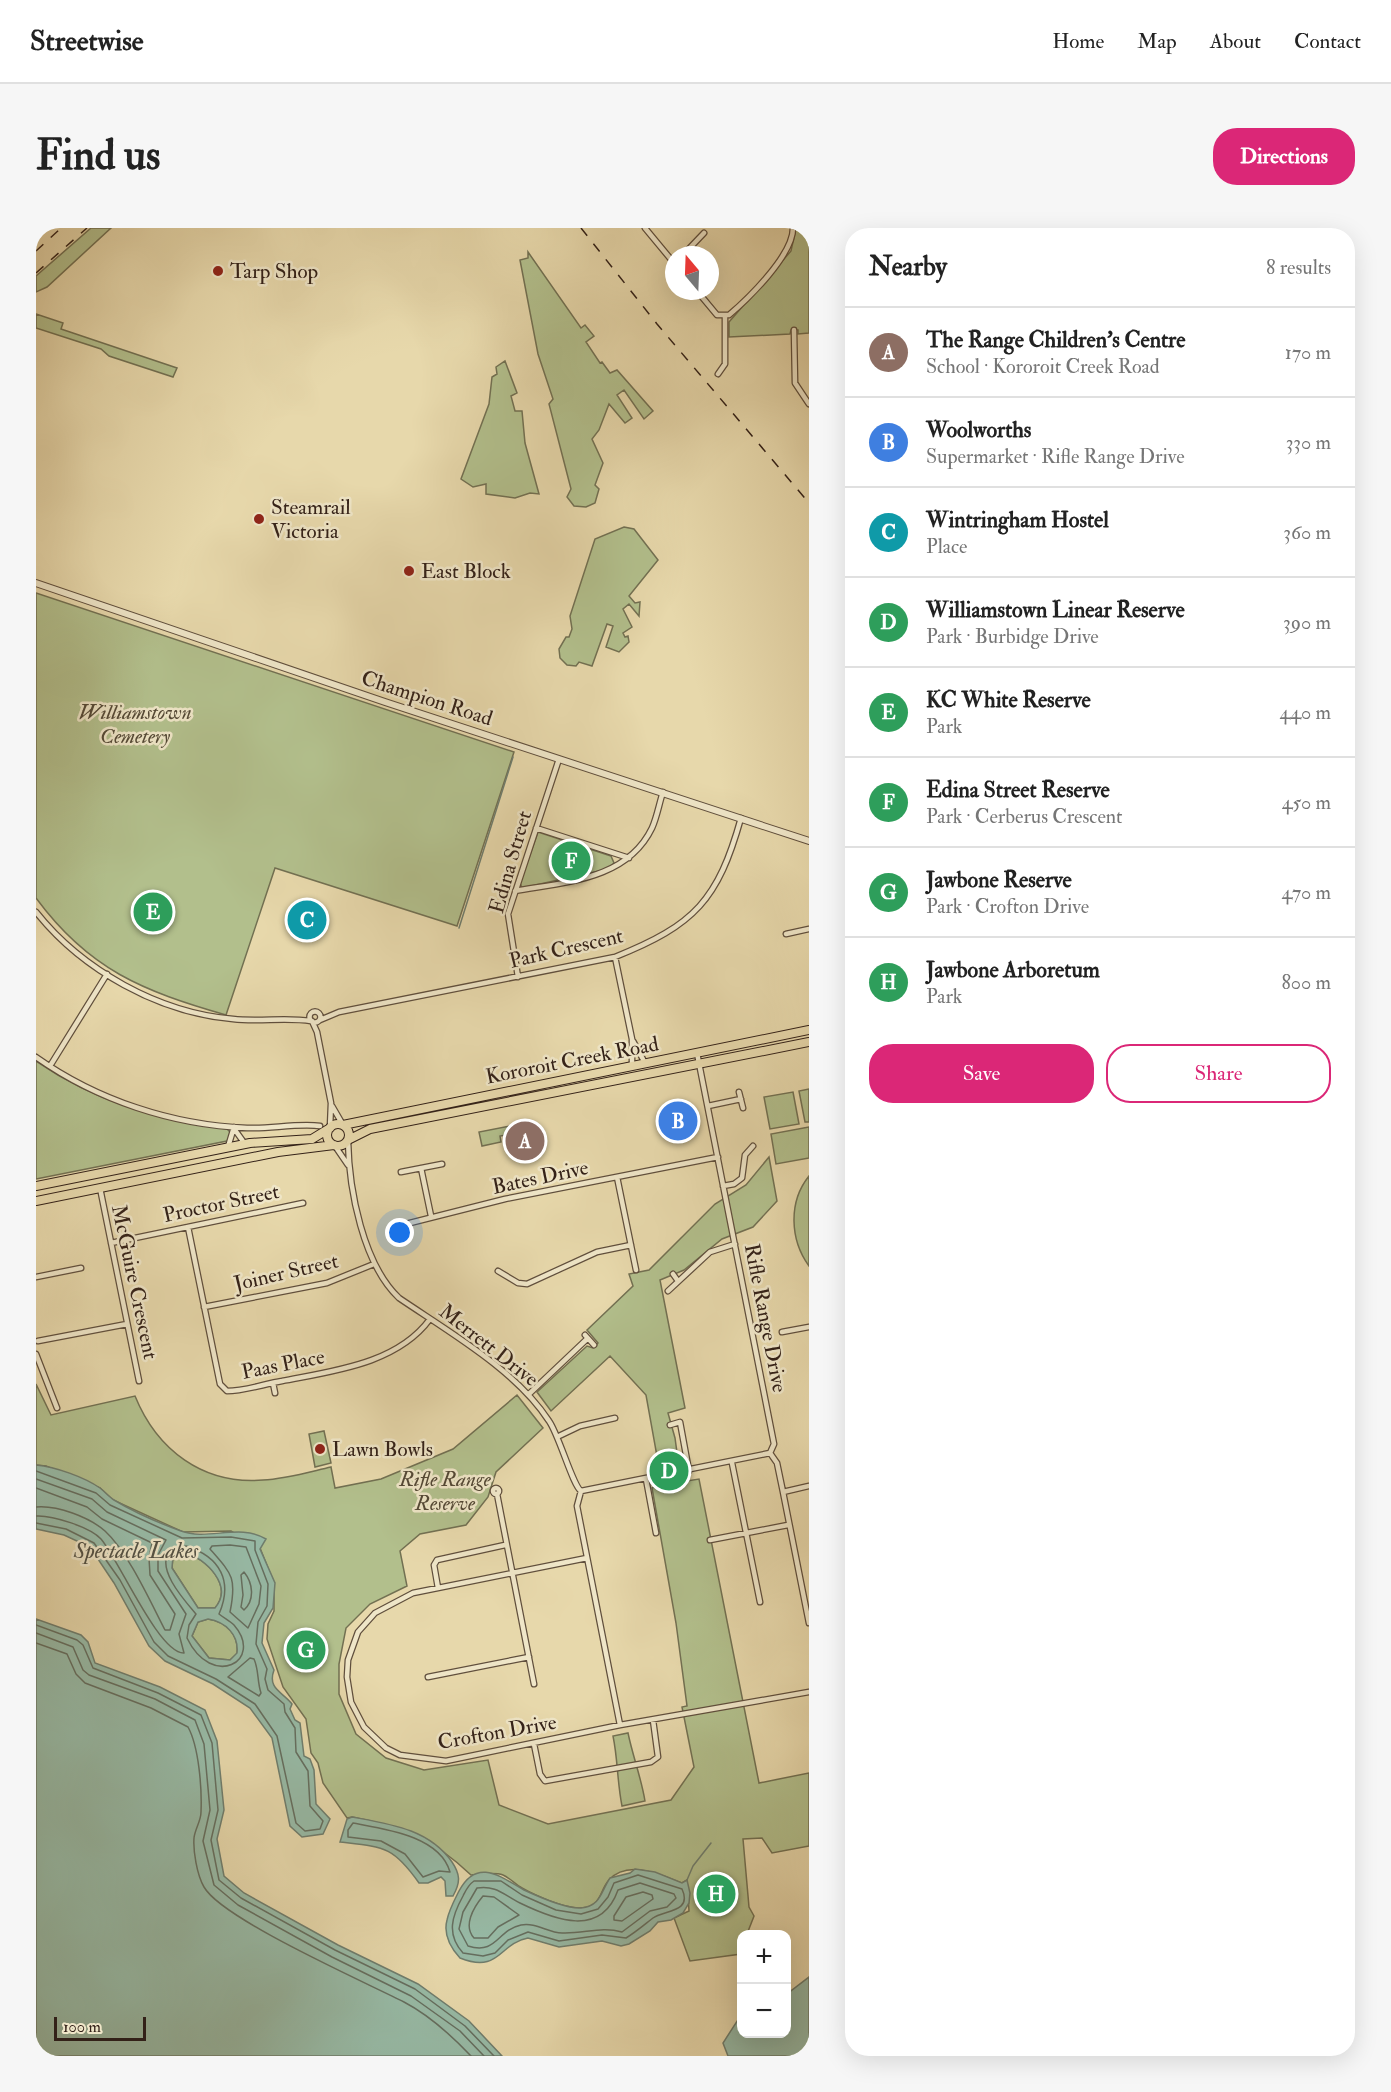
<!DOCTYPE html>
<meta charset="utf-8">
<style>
:root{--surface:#fff;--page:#f6f6f6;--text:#222;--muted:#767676;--line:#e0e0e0;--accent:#db2777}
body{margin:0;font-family:"IM FELL Double Pica",serif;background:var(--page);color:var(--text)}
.controls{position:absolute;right:18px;bottom:18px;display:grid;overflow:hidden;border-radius:12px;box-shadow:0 6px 24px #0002}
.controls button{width:54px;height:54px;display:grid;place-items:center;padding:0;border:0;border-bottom:2px solid var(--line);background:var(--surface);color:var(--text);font:30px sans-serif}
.compass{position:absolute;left:629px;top:18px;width:54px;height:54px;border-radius:50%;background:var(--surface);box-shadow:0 6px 24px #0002;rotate:341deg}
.scale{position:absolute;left:18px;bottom:15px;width:92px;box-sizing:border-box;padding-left:6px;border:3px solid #332118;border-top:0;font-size:16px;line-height:21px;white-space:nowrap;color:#332118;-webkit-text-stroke:4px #efe6c8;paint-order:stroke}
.you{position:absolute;left:364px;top:1005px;width:21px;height:21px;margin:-15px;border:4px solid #fff;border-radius:50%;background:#1a73e8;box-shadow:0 0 0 9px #1a73e833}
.badge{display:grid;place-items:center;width:39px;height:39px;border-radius:50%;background:var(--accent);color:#fff;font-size:20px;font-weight:700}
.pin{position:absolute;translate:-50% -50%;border:3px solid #fff;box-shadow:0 2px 6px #0006}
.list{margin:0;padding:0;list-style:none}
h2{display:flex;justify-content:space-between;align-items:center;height:78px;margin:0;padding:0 24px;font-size:26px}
h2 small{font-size:20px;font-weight:400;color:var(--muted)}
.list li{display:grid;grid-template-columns:39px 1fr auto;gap:18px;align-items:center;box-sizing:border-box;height:90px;padding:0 24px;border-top:2px solid var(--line)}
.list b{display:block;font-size:22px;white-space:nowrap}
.list p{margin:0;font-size:20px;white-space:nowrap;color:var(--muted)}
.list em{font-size:20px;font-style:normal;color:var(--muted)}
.actions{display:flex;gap:12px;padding:18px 24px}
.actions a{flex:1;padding:14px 0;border:2px solid var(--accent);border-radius:24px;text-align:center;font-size:21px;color:var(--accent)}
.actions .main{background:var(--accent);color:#fff}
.map{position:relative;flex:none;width:773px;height:1828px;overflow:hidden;border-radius:24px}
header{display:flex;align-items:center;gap:36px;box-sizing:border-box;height:84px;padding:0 30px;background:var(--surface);border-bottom:2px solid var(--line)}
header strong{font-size:28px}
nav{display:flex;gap:33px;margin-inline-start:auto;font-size:21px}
.intro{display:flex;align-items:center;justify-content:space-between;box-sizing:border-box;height:144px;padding:0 36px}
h1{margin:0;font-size:42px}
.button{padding:15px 27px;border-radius:24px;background:var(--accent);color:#fff;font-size:21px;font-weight:700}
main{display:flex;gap:36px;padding:0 36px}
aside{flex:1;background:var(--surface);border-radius:24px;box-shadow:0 6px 24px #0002}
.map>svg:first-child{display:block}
</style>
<header>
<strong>Streetwise</strong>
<nav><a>Home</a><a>Map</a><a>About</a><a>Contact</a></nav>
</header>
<div class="intro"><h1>Find us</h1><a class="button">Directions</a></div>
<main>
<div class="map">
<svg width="773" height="1828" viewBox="0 0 773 1828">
<rect width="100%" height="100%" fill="#e7d8ab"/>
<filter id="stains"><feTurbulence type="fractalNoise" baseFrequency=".00333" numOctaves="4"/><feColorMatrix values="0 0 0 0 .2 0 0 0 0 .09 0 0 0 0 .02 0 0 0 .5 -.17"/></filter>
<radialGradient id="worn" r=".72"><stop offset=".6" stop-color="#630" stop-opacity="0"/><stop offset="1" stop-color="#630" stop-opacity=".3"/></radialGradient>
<path fill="#b2bf8c" stroke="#727052" stroke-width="1.5" d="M 55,0 L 75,0 L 11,59 L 0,64 L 0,48 Z
M 760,0 L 773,0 L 773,105 L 762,106 L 762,102 L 755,102 L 754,106 L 693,109 L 693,94 L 755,23 Z
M 492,24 L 545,100 L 549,97 L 558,108 L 550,114 L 564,135 L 566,134 L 574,145 L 581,142 L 617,183 L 608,191 L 588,162 L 581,167 L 596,190 L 589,195 L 573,176 L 563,202 L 556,211 L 567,235 L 559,257 L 563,261 L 559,275 L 550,279 L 538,278 L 531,269 L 535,261 L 513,176 L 517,171 L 502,126 L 484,32 L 492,30 Z
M 0,86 L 27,95 L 25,101 L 141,140 L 137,149 L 73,128 L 65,121 L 0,100 Z
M 469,133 L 481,165 L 475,168 L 479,183 L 486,183 L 489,215 L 503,266 L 494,265 L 479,270 L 450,266 L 450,256 L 437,259 L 425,251 L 453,176 L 456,149 L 461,146 L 460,139 Z
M 588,299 L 598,301 L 622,332 L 593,368 L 599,375 L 604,374 L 603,388 L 593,376 L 587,381 L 596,399 L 587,405 L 589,409 L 592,408 L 593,414 L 583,424 L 570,419 L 577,398 L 571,396 L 556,438 L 543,434 L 540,438 L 531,437 L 524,430 L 523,421 L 530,409 L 533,409 L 536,401 L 534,388 L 559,311 Z
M 0,365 L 478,524 L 421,698 L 239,640 L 190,787 C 107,763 53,742 0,670 Z
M 502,604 L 575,628 L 578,635 L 574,640 L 563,643 L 486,660 L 484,655 Z
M 0,833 C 58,873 122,892 191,901 L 195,905 L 191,913 L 0,951 Z
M 773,861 L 773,894 L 769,894 L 763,863 Z
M 757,864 L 763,896 L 734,901 L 728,869 Z
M 484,896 L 486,904 L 464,908 L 465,914 L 446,918 L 443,904 Z
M 773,899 L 773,930 L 740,936 L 735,906 Z
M 733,929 L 741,973 L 717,999 L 686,1011 L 648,1042 L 624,1052 L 649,1180 L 632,1185 L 639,1210 L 645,1254 L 663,1251 L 723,1555 L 773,1545 L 773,1618 L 736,1625 L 726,1610 L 707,1611 L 713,1679 L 718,1688 L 711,1706 L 706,1706 L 705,1726 L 654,1733 L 638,1690 L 653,1683 L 651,1652 L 646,1655 C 625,1647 592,1631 573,1652 C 562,1664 567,1680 542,1680 C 526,1679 500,1668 486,1660 C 480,1657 474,1650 467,1647 C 459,1644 444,1646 435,1647 C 396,1610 368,1599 316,1589 L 311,1590 L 287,1555 L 282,1535 L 275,1525 L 270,1491 L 247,1459 L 231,1411 L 232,1396 L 238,1383 L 238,1355 L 224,1320 L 195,1303 L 147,1304 L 77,1272 L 64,1260 L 10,1238 L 0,1237 L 0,1156 L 15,1187 L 99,1168 C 121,1222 167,1257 227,1252 C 249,1251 273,1244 295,1239 L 299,1260 L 345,1251 L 417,1221 L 481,1167 L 507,1200 L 460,1244 L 452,1269 L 430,1297 L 384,1306 L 364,1323 L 371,1358 L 334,1376 L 310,1400 L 303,1436 L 303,1466 L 320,1506 L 350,1530 L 388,1542 L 452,1532 L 463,1577 L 512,1596 L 635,1572 L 658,1539 L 646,1479 L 651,1478 L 640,1395 L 616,1260 L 626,1256 L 610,1167 L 574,1128 L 515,1183 L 501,1164 L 551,1118 L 557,1120 L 562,1115 L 551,1102 L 597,1058 L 593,1046 L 613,1042 L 679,976 L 710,957 Z
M 773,948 L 773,1038 C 754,1012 752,974 773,948 Z
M 288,1203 L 295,1235 L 279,1239 L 273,1206 Z
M 149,1324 C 170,1331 198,1357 179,1380 L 162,1380 L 136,1340 L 137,1328 Z
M 172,1391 C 191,1394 203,1407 201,1426 L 194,1432 L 173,1430 L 156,1408 L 162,1394 Z
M 592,1505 C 597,1529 605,1549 609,1573 L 586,1578 C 581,1553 582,1532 577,1508 Z"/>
<path fill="#97baa6" stroke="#6f7d6d" stroke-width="1.5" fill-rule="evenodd" d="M 0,1237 C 20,1239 48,1249 64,1260 C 69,1264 73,1269 78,1272 C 98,1284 123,1295 145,1303 C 172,1313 204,1295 230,1311 L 224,1321 L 239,1355 L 237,1380 L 228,1395 L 226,1415 L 238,1442 C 231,1461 247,1464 256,1476 L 254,1481 L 259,1492 L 264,1495 L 268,1528 L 274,1531 L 278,1542 L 280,1576 L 294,1591 L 287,1606 L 266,1609 L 254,1598 L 236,1510 L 214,1480 L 177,1456 L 129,1433 L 113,1418 L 78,1355 L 54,1319 L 28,1307 L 0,1301 ZM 149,1324 C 170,1331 198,1358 179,1380 L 162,1380 L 136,1340 L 137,1328 ZM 172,1391 C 190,1394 203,1407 201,1425 L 194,1432 L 173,1430 L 156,1408 L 162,1394 Z
M 0,1391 L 45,1407 L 52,1414 L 59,1435 L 124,1459 L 169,1482 L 181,1513 L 188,1582 L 181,1611 L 188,1648 L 208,1665 L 302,1717 L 382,1756 L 433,1793 L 466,1828 L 0,1828 Z
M 316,1589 C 354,1596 393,1601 416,1634 C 424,1646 425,1654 417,1668 L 410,1668 L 409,1653 L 405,1649 L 392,1655 L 383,1655 C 357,1618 348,1619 304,1614 L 311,1591 Z
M 599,1641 L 619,1644 L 646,1655 L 651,1652 L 654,1665 L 653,1675 L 647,1685 L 635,1692 L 622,1694 L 614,1703 L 593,1716 L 585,1718 L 566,1713 L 523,1719 L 492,1710 C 463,1715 464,1746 424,1730 C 414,1719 407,1707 411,1692 C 413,1682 418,1673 423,1663 C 441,1629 465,1649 488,1662 C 501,1668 531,1681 545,1680 C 565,1678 565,1663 574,1650 L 594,1645 Z
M 773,1749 L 773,1828 L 692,1828 L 687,1815 L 705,1787 L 706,1806 L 750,1806 L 751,1766 Z"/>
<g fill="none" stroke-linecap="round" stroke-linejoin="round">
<path stroke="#656e5f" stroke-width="1.5" d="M 0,1243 L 60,1265 L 74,1277 L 146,1310 L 195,1309 L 219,1313 L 219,1322 L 232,1356 L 231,1378 L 222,1394 L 220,1416 L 231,1441 L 229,1451 L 232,1462 L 248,1476 L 249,1484 L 259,1500 L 260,1524 L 272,1543 L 274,1578 L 287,1593 L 284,1601 L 269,1603 L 260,1595 L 241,1508 L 219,1476 L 180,1451 L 132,1428 L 118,1414 L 84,1352 L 58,1315 L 30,1301 L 0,1295
M 0,1251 L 56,1271 L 71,1284 L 130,1312 L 122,1327 L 122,1343 L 150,1386 L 143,1406 L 148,1425 C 123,1426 83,1332 65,1311 C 54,1299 16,1287 0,1288
M 0,1260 L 51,1279 L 66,1291 L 116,1315 L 113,1330 L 114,1347 L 139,1386 L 134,1402 L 129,1402 C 114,1373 92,1324 69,1303 C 53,1289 21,1277 0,1279
M 194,1317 L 210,1319 L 225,1358 L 223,1376 L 212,1400 L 194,1384 C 201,1350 196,1346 174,1321 L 176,1318 Z
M 150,1318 C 185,1329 197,1354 183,1386 C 188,1390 194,1393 198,1397 C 229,1433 176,1462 151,1410 L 153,1397 L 160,1386 C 148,1372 119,1340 134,1323 Z
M 208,1344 C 217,1355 219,1372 208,1382 L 205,1379 L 207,1367 L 205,1347 Z
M 0,1397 L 41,1412 L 47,1417 L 57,1440 L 122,1465 L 165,1487 L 176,1515 L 182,1582 L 175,1612 L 183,1652 L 205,1670 L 299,1722 L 379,1761 L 429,1798 L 458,1828
M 0,1405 L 37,1419 L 47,1442 L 53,1447 L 119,1471 L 159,1492 L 168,1516 L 174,1582 L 167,1613 L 178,1657 L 202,1677 L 296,1729 L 375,1768 L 424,1803 L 448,1828
M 0,1415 L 31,1426 L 40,1446 L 49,1455 L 115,1480 L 152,1499 C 163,1519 166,1561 165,1584 C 165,1593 159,1601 158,1610 C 157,1623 161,1647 168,1659 C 186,1691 329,1754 368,1774 C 393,1787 416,1808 435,1828
M 214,1430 L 218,1431 C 223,1442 221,1453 225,1465 L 223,1468 L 192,1449 Z
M 317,1595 C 349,1601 404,1608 414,1644 L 403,1643 L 387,1649 L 369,1626 L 345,1613 L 312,1609 L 312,1602 Z
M 602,1647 L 646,1661 C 657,1685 627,1682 617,1690 C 608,1697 600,1704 590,1710 L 566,1707 L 523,1713 L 492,1704 L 472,1712 L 459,1725 L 447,1728 L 427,1725 C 410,1706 416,1688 427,1668 C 430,1662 432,1657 438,1653 L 465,1653 L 486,1667 L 520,1682 L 545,1686 L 562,1681 L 572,1669 L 578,1655 Z
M 604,1655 L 638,1666 L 640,1670 L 631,1679 L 614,1683 L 586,1704 C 565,1698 548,1706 526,1705 C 512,1705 500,1694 485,1697 C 461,1702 461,1727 432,1718 L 423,1701 L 427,1684 L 441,1660 C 460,1657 468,1667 484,1675 C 519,1692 565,1710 582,1662 Z
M 607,1664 L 616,1667 L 617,1671 L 586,1693 L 578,1692 L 578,1688 L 590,1669 Z
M 447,1668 L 458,1669 L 483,1687 L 462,1699 L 452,1710 L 438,1710 C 427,1698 437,1680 447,1668 Z"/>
<path stroke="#6f7d6d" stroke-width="1.5" d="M 423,700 L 477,529
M 651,1652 L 657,1638 L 675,1615"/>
<g stroke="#604f3d" stroke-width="7">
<path id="minor" d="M 609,0 L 638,35
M 647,27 L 668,5
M 661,63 L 681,87 L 693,87 C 713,70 757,27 757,0
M 758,102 L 759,155 L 773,176
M 682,146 L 689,136 L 689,88
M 500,600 L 593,630
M 479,663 C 529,654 591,652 616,600 C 621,589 623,576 627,564
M 0,684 C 46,742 123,785 197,791 C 223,794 250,789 275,793
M 750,706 L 773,701
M 579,729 L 596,811 L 596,838
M 482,749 L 472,686 L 523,531
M273.5 789a5.5 5.5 0 1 1 11 0a5.5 5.5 0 1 1-11 0Z
M 284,792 L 303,784 L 579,729 C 659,697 682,672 705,590
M 276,793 L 281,804 L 295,875 L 294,899
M 597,813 L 609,835
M 661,825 L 738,1216 L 734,1225 L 741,1235 L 747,1264 L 773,1395
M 0,829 C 61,872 136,897 211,900 C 233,901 263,895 284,898
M 14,838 L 71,746
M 703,864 L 707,880
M 296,878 L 307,897
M 672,878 L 705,871
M 199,902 L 209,916
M 312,913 C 313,962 327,1036 363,1070 C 413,1104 480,1142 513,1193 C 523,1207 537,1258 545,1263 L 541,1278 L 584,1497
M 299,918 L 312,937
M 192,919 L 198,899
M 385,940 L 395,988
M 365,944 L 406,936
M 581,949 L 600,1042
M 687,958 L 698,956 L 706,950 L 709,927 L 717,918
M 64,960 L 103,1153
M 370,996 L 469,971 L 682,929
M 152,999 L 184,1156 L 191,1163 C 209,1163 228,1156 246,1153 C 297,1143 361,1136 394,1091
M 75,1015 L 267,975
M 462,1043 L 482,1055 L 491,1056 L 561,1024 L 595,1017
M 637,1046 L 642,1053
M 0,1049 L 45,1040
M 632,1063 L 674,1024 L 699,1016
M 168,1079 L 291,1055 L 338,1036
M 746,1104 L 773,1099
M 549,1107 L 558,1117
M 2,1113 L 91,1096
M 0,1126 L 21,1180
M 237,1155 L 239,1165
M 493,1166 L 551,1111
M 634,1197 L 644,1194 L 653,1243
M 523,1208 L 544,1198 L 579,1190
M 696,1235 L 724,1374
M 610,1251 L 620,1305
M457 1263a3 3 0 1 1 6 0a3 3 0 1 1-6 0Z
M 545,1263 L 734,1225
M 747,1264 L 773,1258
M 461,1266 L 498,1456
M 674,1312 L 752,1297
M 551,1330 L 377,1365 L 339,1385 L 322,1404 L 312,1432 L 311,1449 L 315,1474 L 328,1499 L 350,1520 L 364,1527 L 410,1533 L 584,1497 L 773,1464
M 402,1360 L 398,1337 L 401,1332 L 469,1317
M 392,1449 L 493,1429
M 498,1516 L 504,1546 L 509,1553 L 615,1534 L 622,1529 L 617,1492"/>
</g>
<g stroke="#604f3d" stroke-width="8">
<path id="tertiary" d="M 0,355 L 349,474 L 773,613"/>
</g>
<g stroke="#332118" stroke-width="10">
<path id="primary" d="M291 907a11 11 0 1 1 22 0a11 11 0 1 1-22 0Z
M 307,897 L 773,802
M 312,912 L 334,901 L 773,814
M 0,958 L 214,915 L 276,911 L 294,900
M 0,973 L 242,924 L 298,917"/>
</g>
<use href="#minor" stroke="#efe6c8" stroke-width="4.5"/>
<use href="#tertiary" stroke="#efe6c8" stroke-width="6"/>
<use href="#primary" stroke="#e7d8ab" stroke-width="8"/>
<path stroke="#332118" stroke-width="1.5" stroke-dasharray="10 10" stroke-linecap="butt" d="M 545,0 L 621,96 L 773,275
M 0,23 L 25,0
M 0,45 L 51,0"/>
</g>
<g fill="#8f2418" stroke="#efe6c8" stroke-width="2">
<circle cx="182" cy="43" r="6"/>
<circle cx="223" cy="291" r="6"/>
<circle cx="373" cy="343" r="6"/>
<circle cx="284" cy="1221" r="6"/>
</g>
<g text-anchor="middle" stroke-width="5" stroke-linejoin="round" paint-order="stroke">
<g font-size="21" fill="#332118" stroke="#efe6c8" text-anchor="start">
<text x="194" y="50">Tarp Shop</text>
<text x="235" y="286">Steamrail<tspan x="235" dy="24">Victoria</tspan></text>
<text x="385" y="350">East Block</text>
<text x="296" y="1228">Lawn Bowls</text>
</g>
<g font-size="21" fill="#332118" stroke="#efe6c8">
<text transform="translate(391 470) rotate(18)" y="7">Champion Road</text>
<text transform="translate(474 634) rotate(-74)" y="7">Edina Street</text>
<text transform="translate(530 720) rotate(-13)" y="7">Park Crescent</text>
<text transform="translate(536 832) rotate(-11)" y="7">Kororoit Creek Road</text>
<text transform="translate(504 949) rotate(-12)" y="7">Bates Drive</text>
<text transform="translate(185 975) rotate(-12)" y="7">Proctor Street</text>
<text transform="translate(250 1044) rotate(-13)" y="7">Joiner Street</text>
<text transform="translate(99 1054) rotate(78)" y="7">McGuire Crescent</text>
<text transform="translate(730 1090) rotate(79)" y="7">Rifle Range Drive</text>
<text transform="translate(453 1117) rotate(38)" y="7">Merrett Drive</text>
<text transform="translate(247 1136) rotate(-11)" y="7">Paas Place</text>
<text transform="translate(461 1504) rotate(-10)" y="7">Crofton Drive</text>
</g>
<g font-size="21" font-style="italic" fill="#534835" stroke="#efe6c8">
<text x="99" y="491">Williamstown<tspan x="99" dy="24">Cemetery</tspan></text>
<text x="409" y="1258">Rifle Range<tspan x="409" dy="24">Reserve</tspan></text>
</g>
<g font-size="22" font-style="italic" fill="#514f43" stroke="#efe6c8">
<text x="100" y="1330">Spectacle Lakes</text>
</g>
</g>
<rect width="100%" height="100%" filter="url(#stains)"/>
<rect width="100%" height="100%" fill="url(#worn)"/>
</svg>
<div class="controls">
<button>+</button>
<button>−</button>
</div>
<svg class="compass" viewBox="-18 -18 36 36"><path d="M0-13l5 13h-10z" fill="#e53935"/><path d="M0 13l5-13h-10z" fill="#767676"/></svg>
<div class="scale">100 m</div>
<div class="you"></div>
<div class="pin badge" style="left:489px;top:913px;background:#8d6e63">A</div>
<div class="pin badge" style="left:642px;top:893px;background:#3f7fe0">B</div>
<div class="pin badge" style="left:271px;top:692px;background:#0f9aa8">C</div>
<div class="pin badge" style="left:633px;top:1243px;background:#2e9e5b">D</div>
<div class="pin badge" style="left:117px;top:684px;background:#2e9e5b">E</div>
<div class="pin badge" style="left:535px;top:633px;background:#2e9e5b">F</div>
<div class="pin badge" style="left:270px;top:1422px;background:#2e9e5b">G</div>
<div class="pin badge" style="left:680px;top:1666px;background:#2e9e5b">H</div>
</div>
<aside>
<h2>Nearby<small>8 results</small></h2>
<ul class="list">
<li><span class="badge" style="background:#8d6e63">A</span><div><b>The Range Children’s Centre</b><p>School · Kororoit Creek Road</p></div><em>170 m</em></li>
<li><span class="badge" style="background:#3f7fe0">B</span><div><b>Woolworths</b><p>Supermarket · Rifle Range Drive</p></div><em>330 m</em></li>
<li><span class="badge" style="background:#0f9aa8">C</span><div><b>Wintringham Hostel</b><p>Place</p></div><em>360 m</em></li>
<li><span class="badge" style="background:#2e9e5b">D</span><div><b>Williamstown Linear Reserve</b><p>Park · Burbidge Drive</p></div><em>390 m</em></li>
<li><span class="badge" style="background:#2e9e5b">E</span><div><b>KC White Reserve</b><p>Park</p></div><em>440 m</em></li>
<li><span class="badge" style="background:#2e9e5b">F</span><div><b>Edina Street Reserve</b><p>Park · Cerberus Crescent</p></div><em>450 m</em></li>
<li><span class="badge" style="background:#2e9e5b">G</span><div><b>Jawbone Reserve</b><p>Park · Crofton Drive</p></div><em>470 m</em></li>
<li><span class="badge" style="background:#2e9e5b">H</span><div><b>Jawbone Arboretum</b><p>Park</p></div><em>800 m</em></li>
</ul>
<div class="actions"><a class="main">Save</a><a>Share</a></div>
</aside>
</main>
